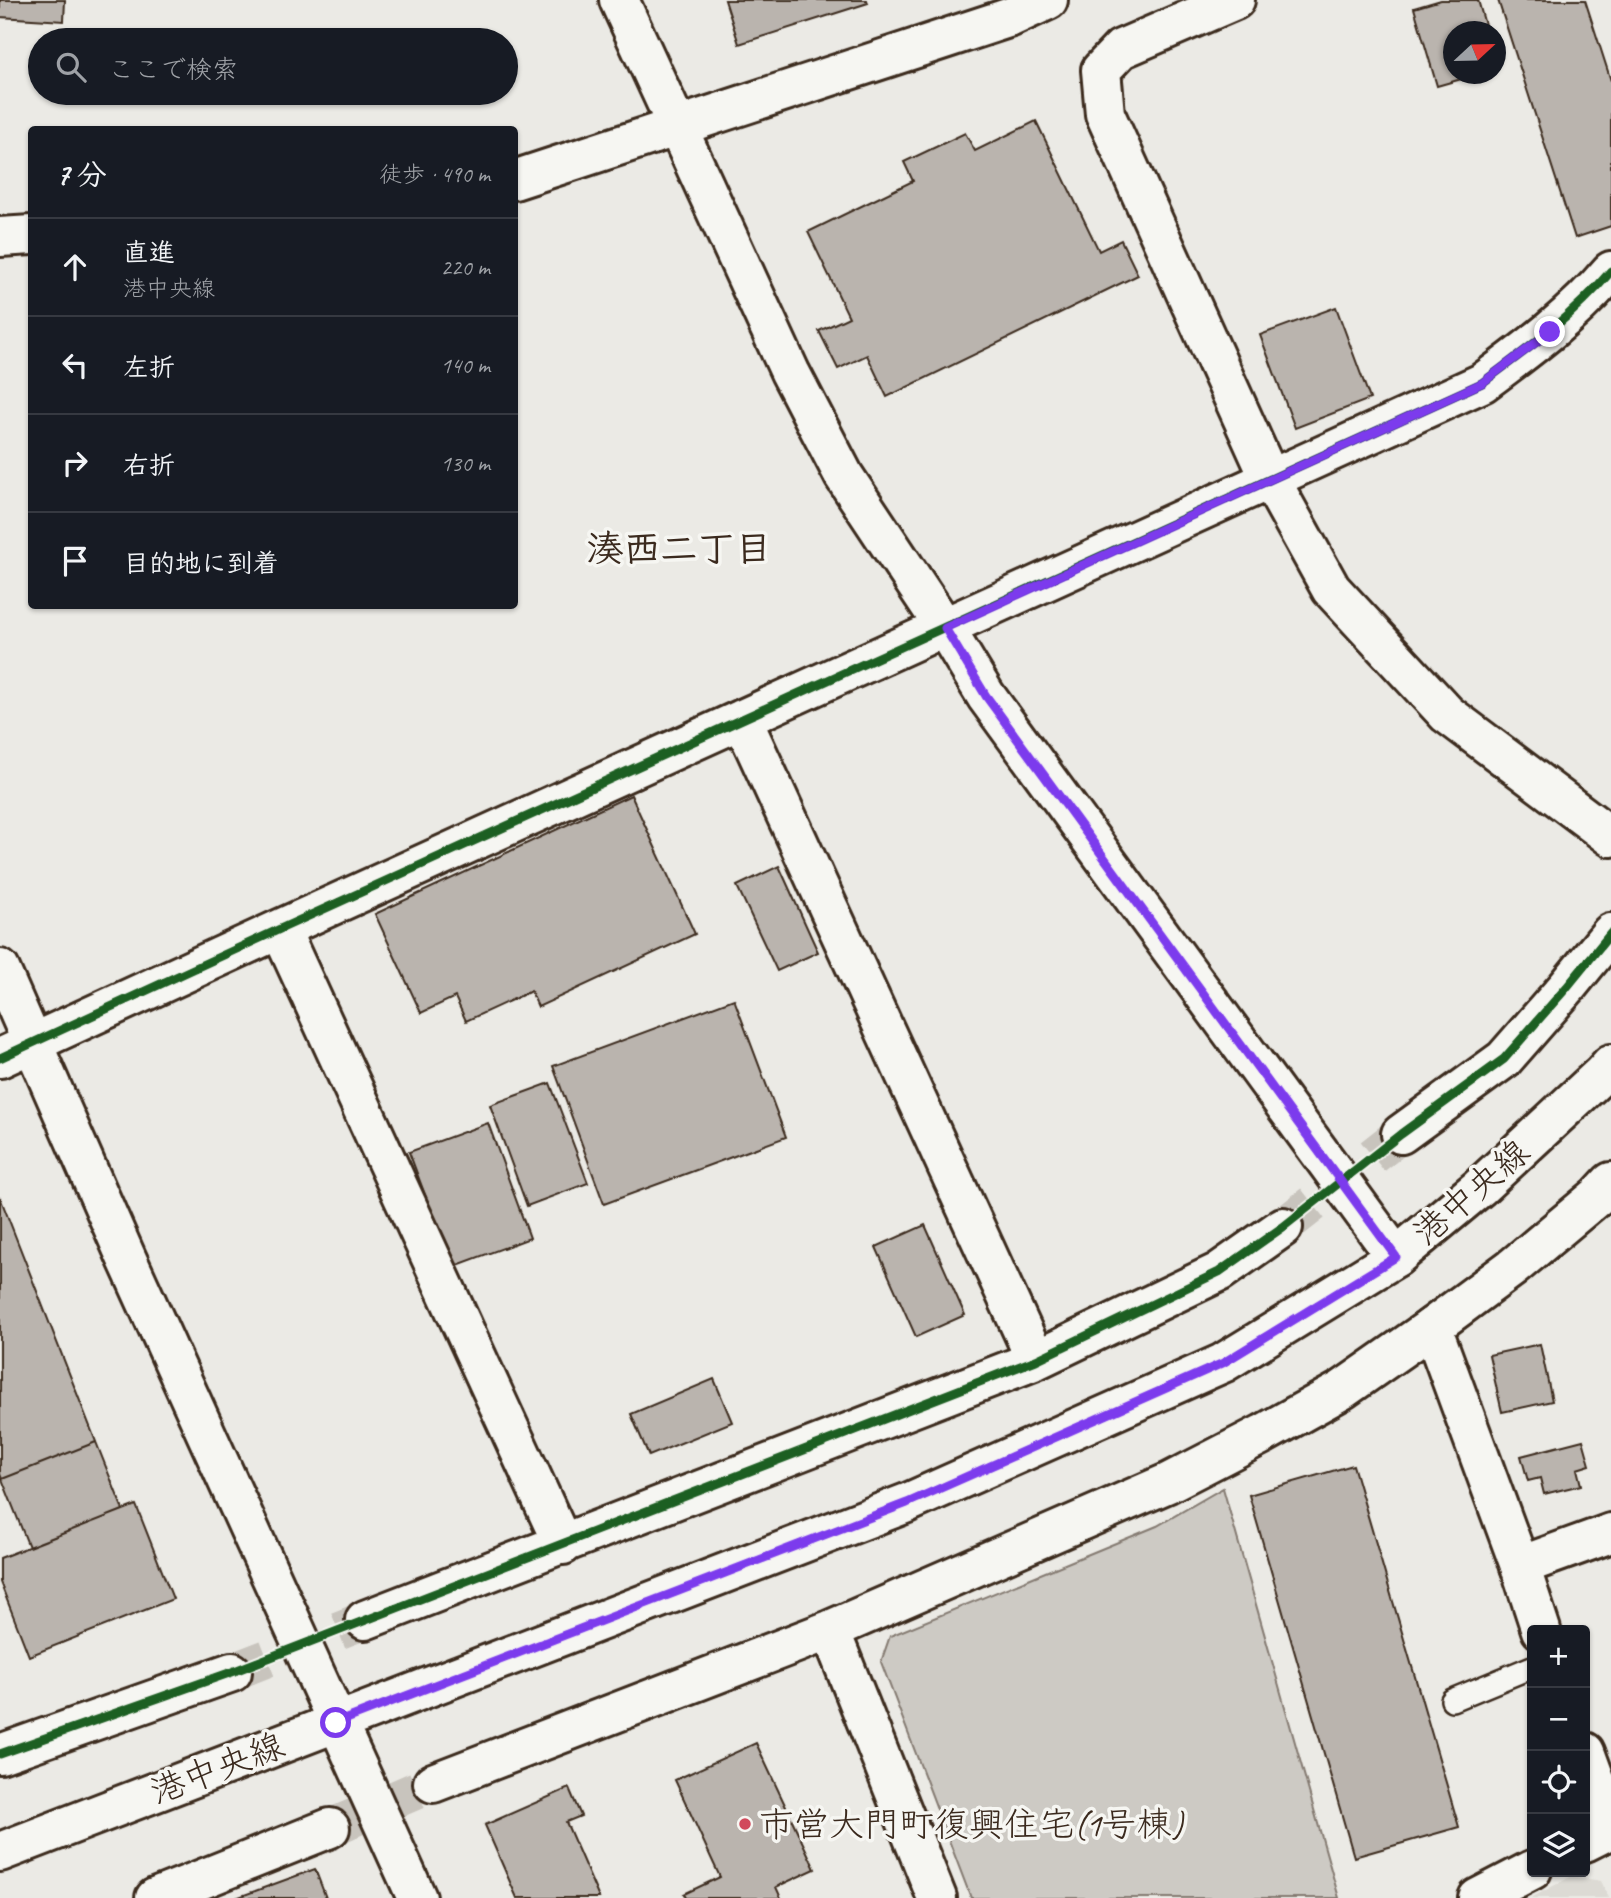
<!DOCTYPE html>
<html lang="ja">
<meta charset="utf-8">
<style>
:root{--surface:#171b24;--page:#20242c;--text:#f1f3f6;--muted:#9ea1a6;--line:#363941}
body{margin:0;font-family:Caveat,"Klee One",sans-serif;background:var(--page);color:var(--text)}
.controls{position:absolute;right:21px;bottom:21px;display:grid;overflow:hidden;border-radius:7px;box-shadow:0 2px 5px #0004}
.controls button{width:63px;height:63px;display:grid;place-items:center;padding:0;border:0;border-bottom:2px solid var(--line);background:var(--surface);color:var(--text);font:35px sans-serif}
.compass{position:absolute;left:1443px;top:21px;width:63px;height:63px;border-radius:50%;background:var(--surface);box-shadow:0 2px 5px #0004;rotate:68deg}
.stop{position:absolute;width:21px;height:21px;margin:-16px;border:5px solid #7c3aed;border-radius:50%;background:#fff}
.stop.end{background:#7c3aed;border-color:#fff;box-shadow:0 2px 7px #0008}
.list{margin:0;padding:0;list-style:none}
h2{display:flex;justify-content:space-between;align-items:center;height:91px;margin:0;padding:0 28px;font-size:30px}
h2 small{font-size:23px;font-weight:400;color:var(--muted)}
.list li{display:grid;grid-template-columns:46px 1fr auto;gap:21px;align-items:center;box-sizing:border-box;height:98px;padding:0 28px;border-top:2px solid var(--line)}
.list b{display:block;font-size:26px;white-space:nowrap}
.list p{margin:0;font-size:23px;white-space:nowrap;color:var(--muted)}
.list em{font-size:23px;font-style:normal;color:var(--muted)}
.icon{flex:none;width:38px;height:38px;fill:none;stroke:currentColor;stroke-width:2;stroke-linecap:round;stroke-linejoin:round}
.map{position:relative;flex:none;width:1611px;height:1898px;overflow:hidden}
.search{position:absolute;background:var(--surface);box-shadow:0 2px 5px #0004;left:28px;top:28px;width:490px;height:77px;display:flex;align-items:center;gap:18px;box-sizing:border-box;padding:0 24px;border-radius:38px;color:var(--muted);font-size:26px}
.panel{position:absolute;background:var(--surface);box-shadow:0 2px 5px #0004;left:28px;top:126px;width:490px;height:483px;border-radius:7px}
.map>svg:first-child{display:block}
</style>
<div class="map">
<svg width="1611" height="1898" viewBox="0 0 1611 1898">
<rect width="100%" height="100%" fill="#ebeae5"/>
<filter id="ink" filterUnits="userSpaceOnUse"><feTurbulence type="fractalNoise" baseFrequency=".0143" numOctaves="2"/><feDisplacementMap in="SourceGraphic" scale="14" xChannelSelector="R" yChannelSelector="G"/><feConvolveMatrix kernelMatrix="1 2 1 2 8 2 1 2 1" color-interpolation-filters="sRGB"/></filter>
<g filter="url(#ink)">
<path fill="#dcdad4" d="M 1572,1876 L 1601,1881 L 1609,1898 L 1531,1898 Z"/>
<path fill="#cdcac4" stroke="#847a71" stroke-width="2" d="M 1223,1488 L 1339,1898 L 971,1898 L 881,1662 L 890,1636 L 1157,1526 Z"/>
<path fill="#bab4ae" stroke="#3b2a1e" stroke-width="2" d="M 0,0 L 65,0 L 64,21 L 0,17 Z
M 725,0 L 867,0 L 868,3 L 739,44 Z
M 1441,0 L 1478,0 L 1487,32 L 1454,32 L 1454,74 L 1479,74 L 1437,86 L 1414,8 Z
M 1498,0 L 1585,0 L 1611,81 L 1611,226 L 1575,238 Z
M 1036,121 L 1099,251 L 1121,240 L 1138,275 L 887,397 L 867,355 L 838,369 L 819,331 L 849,317 L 808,232 L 913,181 L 904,162 L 965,133 L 975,151 Z
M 1336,307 L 1370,399 L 1295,428 L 1260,335 Z
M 631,795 L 695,934 L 538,1007 L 531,991 L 466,1021 L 455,997 L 421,1013 L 375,914 Z
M 779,866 L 818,952 L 777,971 L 737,886 Z
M 734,999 L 786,1137 L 604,1204 L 553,1066 Z
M 550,1083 L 588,1183 L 527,1206 L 490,1105 Z
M 488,1123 L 530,1238 L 452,1267 L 409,1152 Z
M 0,1197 L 96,1442 L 2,1479 L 0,1474 Z
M 925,1225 L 965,1315 L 916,1337 L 876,1247 Z
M 1540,1344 L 1552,1401 L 1502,1412 L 1489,1355 Z
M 714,1379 L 732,1422 L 649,1456 L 631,1414 Z
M 1583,1440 L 1590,1465 L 1577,1469 L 1581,1485 L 1544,1494 L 1540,1478 L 1528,1481 L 1521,1456 Z
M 96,1442 L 123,1510 L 29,1547 L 2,1479 Z
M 1353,1465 L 1459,1827 L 1354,1857 L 1249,1495 Z
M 136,1505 L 173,1599 L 29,1656 L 0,1582 L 0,1558 Z
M 756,1743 L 815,1869 L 776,1887 L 781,1898 L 686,1898 L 684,1894 L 720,1877 L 675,1780 Z
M 569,1788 L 581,1816 L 566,1822 L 599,1898 L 517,1898 L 485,1825 Z
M 315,1869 L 326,1898 L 236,1898 Z"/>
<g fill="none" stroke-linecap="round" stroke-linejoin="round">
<path stroke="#c8c4bd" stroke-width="38" stroke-dasharray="38 19" stroke-linecap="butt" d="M 1283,1227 L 1401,1134
M 232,1672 L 365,1620
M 330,1828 L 433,1783"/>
<g stroke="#3b2a1e" stroke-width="26">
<path id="lane" d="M 1452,1700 L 1532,1667"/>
</g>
<g stroke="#3b2a1e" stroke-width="44">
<path id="street" d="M 619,0 L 790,372 L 844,476 L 945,628 L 986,696 L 1396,1257
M 1235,0 L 1121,49 L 1101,70 L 1105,114 L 1270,479 L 1331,589 L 1447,714 L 1611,837
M 742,719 L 1036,1360
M 280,929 L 563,1545
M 0,1058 L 280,929 L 1482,383 C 1528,349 1574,315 1611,271
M 1401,1134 L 1504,1059 L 1567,987 L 1611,933
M 1520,1566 L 1611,1533
M 365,1620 L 1036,1360 L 1219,1272 L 1283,1227
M 830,1630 L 937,1898
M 0,1754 L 232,1672
M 433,1783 L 830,1630 L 1168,1483 L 1263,1434 L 1342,1390 L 1432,1327 L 1513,1267 L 1599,1195 L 1611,1182
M 1585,1842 L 1611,1829
M 155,1898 L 330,1828
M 1478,1898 L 1532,1870"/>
</g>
<g stroke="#3b2a1e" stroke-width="44">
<path id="secondary" d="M 514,180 L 1011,17 L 1048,0
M 0,237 L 32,235
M 0,969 L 126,1257 L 417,1898
M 1432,1327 L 1520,1566 L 1541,1630
M 1585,1752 L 1611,1823
M 0,1852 L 907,1503 L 1223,1363 L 1396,1257 L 1479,1188 L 1602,1074 L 1611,1064"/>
</g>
<use href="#lane" stroke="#f6f6f2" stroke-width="21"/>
<use href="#street" stroke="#f6f6f2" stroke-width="38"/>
<use href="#secondary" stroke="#f6f6f2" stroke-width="38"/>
<g stroke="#f6f6f2" stroke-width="13">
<path id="cycleway" d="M 0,1058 L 280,929 L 1482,383 C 1528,349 1574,315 1611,271
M 0,1754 L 232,1672 L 1036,1360 L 1219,1272 L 1283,1227 L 1401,1134 L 1504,1059 L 1567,987 L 1611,933"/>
</g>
<use href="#cycleway" stroke="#1b5e20" stroke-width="9"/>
</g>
</g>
<g fill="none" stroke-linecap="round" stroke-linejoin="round" filter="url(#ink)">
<path stroke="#7c3aed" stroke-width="9" d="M 336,1723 L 907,1503 L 1223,1363 L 1396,1257 L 986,696 L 945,628 L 1482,383 L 1550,332"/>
</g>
<circle fill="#d1495b" stroke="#f6f6f2" stroke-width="2.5" cx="745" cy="1824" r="7"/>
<g text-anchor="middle" stroke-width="7" stroke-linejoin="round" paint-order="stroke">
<g font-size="35" fill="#3b2a1e" stroke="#f6f6f2">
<text transform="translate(1471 1192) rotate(-41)" y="12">港中央線</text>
<text transform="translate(217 1768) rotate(-21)" y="12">港中央線</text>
</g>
<g font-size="35" fill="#3b2a1e" stroke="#f6f6f2" text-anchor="start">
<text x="759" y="1836">市営大門町復興住宅(1号棟)</text>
</g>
<g font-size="37" font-weight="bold" fill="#3b2a1e" stroke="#f6f6f2">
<text x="679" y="561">湊西二丁目</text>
</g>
</g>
</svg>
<div class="controls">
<button>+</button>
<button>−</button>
<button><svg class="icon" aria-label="locate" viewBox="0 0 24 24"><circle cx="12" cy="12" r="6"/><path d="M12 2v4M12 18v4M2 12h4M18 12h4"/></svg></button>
<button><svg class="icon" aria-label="layers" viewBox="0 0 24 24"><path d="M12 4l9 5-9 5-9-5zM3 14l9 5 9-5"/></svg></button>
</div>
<svg class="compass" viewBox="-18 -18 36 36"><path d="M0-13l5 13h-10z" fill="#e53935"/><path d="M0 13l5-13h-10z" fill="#9ea1a6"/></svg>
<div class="stop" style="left:336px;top:1723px"></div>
<div class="stop end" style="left:1550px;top:332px"></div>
<div class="search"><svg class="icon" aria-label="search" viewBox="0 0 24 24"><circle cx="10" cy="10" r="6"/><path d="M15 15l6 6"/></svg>ここで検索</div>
<section class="panel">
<h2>7 分<small>徒歩 · 490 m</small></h2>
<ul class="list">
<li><svg class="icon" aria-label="ahead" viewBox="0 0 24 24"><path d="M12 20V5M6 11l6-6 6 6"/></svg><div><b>直進</b><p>港中央線</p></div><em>220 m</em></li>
<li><svg class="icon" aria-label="left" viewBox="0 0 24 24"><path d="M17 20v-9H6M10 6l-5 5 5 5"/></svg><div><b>左折</b></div><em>140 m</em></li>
<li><svg class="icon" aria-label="right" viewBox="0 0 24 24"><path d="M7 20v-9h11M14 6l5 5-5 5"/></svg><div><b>右折</b></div><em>130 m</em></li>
<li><svg class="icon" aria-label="arrive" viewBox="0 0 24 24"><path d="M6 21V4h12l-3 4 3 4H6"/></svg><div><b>目的地に到着</b></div></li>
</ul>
</section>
</div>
